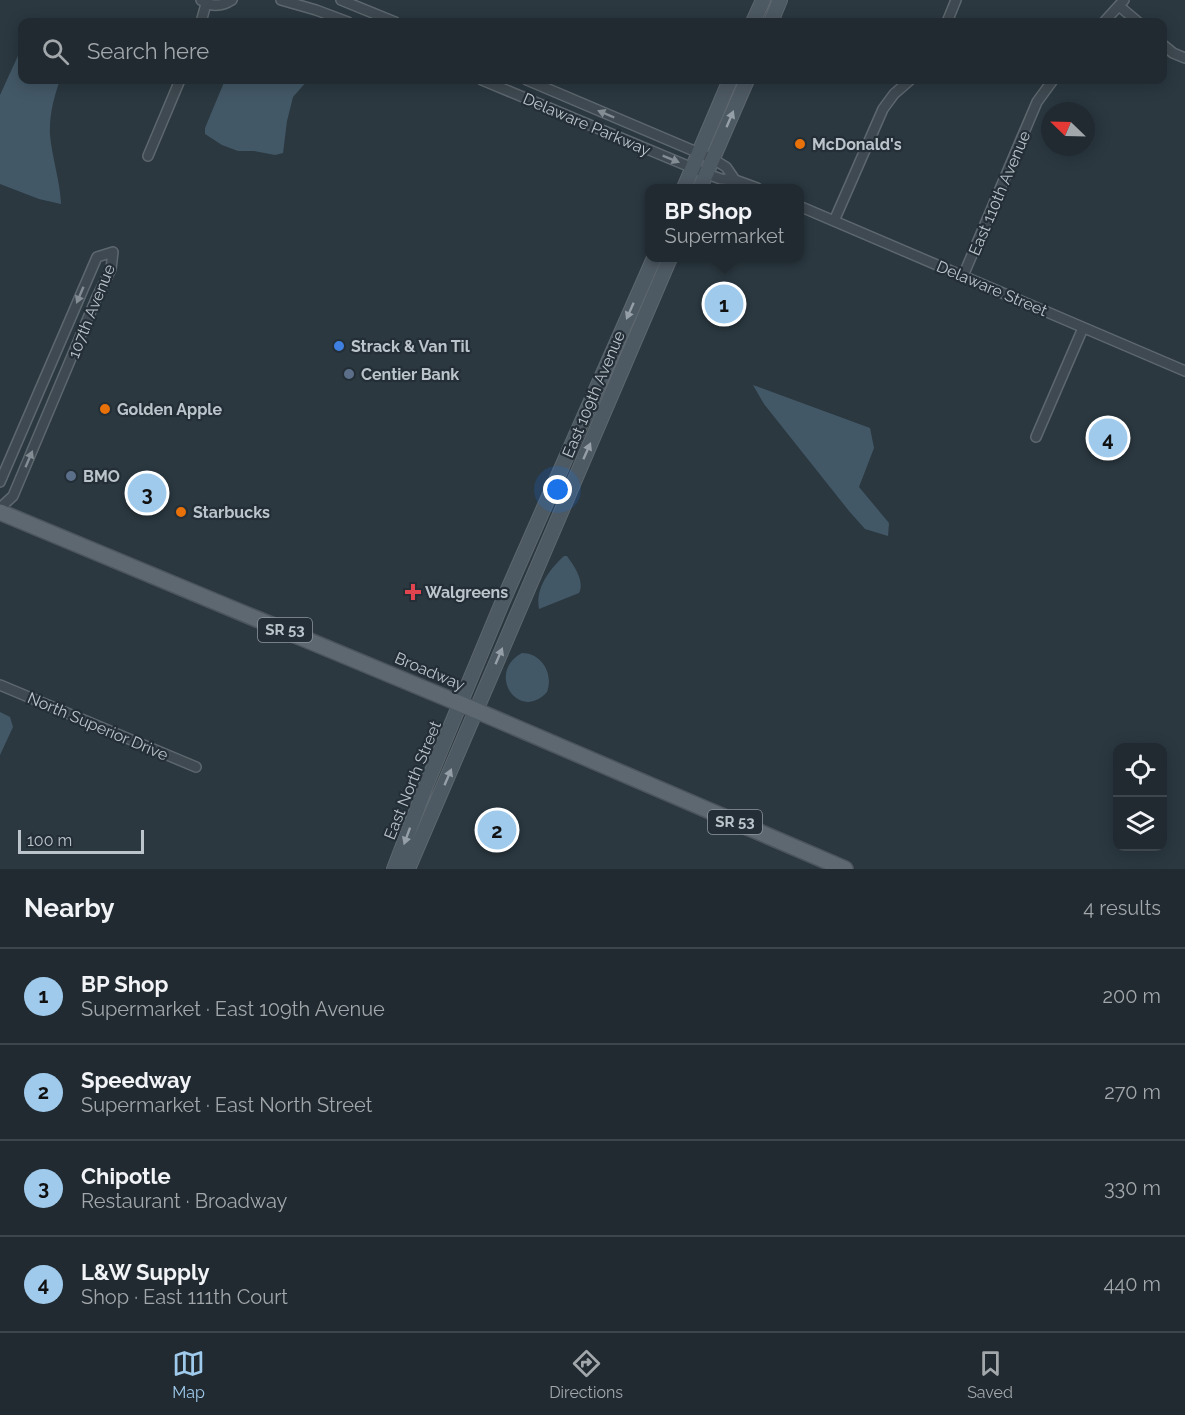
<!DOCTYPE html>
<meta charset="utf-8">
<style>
:root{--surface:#202a30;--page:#2d363c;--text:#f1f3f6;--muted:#a2a7ab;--line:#3d464c;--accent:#9fcaec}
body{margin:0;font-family:Raleway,sans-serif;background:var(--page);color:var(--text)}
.controls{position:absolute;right:18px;bottom:18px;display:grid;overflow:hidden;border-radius:12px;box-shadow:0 3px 15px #0003}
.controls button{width:54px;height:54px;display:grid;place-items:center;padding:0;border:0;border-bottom:2px solid var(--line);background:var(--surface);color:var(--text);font:30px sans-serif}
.compass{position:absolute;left:1041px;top:102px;width:54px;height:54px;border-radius:50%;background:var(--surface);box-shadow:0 3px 15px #0003;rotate:293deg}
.scale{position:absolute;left:18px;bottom:15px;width:126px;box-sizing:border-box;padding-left:6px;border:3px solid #bcc4cb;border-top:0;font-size:16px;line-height:21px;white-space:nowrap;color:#bcc4cb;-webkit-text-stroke:4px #232e36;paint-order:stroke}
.you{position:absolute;left:558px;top:490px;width:21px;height:21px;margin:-15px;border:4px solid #fff;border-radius:50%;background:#1a73e8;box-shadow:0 0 0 9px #1a73e833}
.badge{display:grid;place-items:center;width:39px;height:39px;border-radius:50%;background:var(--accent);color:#111;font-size:20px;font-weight:700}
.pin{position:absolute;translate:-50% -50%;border:3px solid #fff;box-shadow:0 2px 6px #0006}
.popup{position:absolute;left:645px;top:184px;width:159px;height:78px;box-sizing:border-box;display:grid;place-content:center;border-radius:12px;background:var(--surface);filter:drop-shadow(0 2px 4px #0005);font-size:20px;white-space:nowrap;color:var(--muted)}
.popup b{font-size:22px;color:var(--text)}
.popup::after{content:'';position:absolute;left:50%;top:100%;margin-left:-12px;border:12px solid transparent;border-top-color:var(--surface)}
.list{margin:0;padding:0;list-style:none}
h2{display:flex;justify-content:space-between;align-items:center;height:78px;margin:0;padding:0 24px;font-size:26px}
h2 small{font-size:20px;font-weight:400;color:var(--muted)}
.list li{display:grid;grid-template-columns:39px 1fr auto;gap:18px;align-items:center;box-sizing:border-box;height:96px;padding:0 24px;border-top:2px solid var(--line)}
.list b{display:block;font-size:22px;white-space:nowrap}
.list p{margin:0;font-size:20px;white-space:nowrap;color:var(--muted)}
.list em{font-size:20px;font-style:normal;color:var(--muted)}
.icon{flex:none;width:33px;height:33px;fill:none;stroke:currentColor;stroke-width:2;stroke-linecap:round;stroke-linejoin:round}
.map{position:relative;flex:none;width:1185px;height:869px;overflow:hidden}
.search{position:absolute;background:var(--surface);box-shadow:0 3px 15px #0003;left:18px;right:18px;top:18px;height:66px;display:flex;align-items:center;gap:15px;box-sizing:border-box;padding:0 21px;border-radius:12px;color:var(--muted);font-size:22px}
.sheet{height:462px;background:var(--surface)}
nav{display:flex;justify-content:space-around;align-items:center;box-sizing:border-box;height:84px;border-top:2px solid var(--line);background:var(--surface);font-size:16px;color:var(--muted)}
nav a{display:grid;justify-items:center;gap:3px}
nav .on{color:var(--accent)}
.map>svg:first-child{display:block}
</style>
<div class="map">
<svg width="1185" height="869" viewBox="0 0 1185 869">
<rect width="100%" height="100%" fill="#2b3840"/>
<path fill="#435867" d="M 22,47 L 22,80 L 60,80 C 54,97 49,115 50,135 C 52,158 60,180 61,204 L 39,199 L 0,184 L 0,95 Z
M 225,80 L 308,80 L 293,97 L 287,121 L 283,153 L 275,155 L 254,151 L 238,151 L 222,145 L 205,134 L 205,128 Z
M 753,385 L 870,428 L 874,448 L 859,487 L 889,523 L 888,536 L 865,529 L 849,511 L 764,404 Z
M 564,556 L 567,556 C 574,566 585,581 579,593 L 539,609 C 535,588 550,569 564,556 Z
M 522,653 C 541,653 554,673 547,692 C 519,723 485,673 522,653 Z
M 0,712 L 10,717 L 13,727 L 0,755 Z"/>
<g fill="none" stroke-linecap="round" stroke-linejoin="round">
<g stroke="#5d676e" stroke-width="12">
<path id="street" d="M 201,0 C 211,7 221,7 232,0
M 281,0 L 316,10 L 348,22
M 341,0 L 395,22
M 1119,6 L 1138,22
M 201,22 L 206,4
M 947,22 L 956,0
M 1104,22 L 1124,0
M 1162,44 L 1173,53 L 1185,58
M 482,80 L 707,174 L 721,179 L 735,180 L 757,188
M 527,80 L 713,159 L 726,167 L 735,180
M 148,156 L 180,80
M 799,206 L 1185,371
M 834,221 L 883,109 L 894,94 L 910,80
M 963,276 L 1037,102 L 1053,80
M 1036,437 L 1083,328
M 0,482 L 97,257 L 113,252 L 111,269 L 96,299 L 13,496 L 0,508
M 0,685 L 196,767"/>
</g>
<g stroke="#5d676e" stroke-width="16">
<path id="secondary" d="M 753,22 L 763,0
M 771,22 L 780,0
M 684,188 L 730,80
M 700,188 L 747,80
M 394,869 L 427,783 L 502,603 L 654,258
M 408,869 L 670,258"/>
</g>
<g stroke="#4c555d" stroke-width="18">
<path id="primary" d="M 0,512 L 468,707 L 845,869"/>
</g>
<use href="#street" stroke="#3f4951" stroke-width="9"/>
<use href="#secondary" stroke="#4d5963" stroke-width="14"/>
<use href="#primary" stroke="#5d6870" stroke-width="15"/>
</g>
<defs><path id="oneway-solid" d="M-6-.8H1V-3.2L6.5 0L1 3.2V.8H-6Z" transform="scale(1.5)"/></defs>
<g fill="#848d94">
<use href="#oneway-solid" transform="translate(606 114) rotate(-157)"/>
<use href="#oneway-solid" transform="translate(671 159) rotate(22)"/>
<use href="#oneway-solid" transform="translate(80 295) rotate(113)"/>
<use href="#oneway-solid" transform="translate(29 459) rotate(-67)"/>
</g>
<g fill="#959fa7">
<use href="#oneway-solid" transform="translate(730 119) rotate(-67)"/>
<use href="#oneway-solid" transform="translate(630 311) rotate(114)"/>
<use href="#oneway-solid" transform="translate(587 451) rotate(-66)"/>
<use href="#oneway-solid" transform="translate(499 656) rotate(-67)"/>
<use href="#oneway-solid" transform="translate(448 777) rotate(-67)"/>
<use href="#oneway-solid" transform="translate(407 836) rotate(110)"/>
</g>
<g fill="#e8710a" stroke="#232e36" stroke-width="2">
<circle cx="800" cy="144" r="6"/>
<circle cx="105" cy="409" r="6"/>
<circle cx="181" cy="512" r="6"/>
</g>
<circle fill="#3f7fe0" stroke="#232e36" stroke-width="2" cx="339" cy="346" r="6"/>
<g fill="#5c6f8a" stroke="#232e36" stroke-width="2">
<circle cx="349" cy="374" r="6"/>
<circle cx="71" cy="476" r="6"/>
</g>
<path fill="#e0444e" stroke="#232e36" stroke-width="2" d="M410 583h6v6h6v6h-6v6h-6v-6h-6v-6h6z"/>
<g text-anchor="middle" stroke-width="4.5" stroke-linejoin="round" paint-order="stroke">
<g fill="#232e36" stroke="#8e979e" stroke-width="1.5">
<rect x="258" y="618" width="54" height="24" rx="4.5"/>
<rect x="708" y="810" width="54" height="24" rx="4.5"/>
</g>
<g font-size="15" font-weight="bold" fill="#bcc4cb">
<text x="285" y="635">SR 53</text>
<text x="735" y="827">SR 53</text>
</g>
<g font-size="16" fill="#bcc4cb" stroke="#232e36">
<text transform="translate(587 124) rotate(23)" y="6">Delaware Parkway</text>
<text transform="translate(999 193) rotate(-67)" y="6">East 110th Avenue</text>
<text transform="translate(992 288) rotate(23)" y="6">Delaware Street</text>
<text transform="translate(91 311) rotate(-68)" y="6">107th Avenue</text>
<text transform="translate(593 394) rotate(-67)" y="6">East 109th Avenue</text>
<text transform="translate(430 671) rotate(23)" y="6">Broadway</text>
<text transform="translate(98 726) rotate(23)" y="6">North Superior Drive</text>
<text transform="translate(412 780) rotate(-68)" y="6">East North Street</text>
</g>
<g font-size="16" font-weight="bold" fill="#bcc4cb" stroke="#232e36" text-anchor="start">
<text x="812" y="150">McDonald's</text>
<text x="351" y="352">Strack &amp; Van Til</text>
<text x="361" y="380">Centier Bank</text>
<text x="117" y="415">Golden Apple</text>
<text x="83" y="482">BMO</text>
<text x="193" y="518">Starbucks</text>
<text x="425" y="598">Walgreens</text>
</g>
</g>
</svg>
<div class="controls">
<button><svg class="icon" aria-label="locate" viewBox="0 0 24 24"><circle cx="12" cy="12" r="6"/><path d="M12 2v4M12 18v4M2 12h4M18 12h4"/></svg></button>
<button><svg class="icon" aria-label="layers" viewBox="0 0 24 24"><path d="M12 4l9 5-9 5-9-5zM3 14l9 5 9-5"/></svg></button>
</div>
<svg class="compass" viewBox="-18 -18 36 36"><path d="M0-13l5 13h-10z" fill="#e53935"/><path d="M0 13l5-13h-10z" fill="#a2a7ab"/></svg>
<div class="scale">100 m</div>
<div class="you"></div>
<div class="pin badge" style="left:724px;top:304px">1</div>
<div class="popup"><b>BP Shop</b>Supermarket</div>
<div class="pin badge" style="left:497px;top:830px">2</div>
<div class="pin badge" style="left:147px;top:493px">3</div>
<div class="pin badge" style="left:1108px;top:438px">4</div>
<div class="search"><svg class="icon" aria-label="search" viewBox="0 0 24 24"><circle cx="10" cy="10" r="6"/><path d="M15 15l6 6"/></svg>Search here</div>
</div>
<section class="sheet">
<h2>Nearby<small>4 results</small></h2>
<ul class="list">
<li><span class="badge">1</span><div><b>BP Shop</b><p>Supermarket · East 109th Avenue</p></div><em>200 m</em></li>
<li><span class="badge">2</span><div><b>Speedway</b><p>Supermarket · East North Street</p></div><em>270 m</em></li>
<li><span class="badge">3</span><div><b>Chipotle</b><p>Restaurant · Broadway</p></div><em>330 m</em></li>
<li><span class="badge">4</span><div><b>L&amp;W Supply</b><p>Shop · East 111th Court</p></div><em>440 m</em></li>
</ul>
</section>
<nav>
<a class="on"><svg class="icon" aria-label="map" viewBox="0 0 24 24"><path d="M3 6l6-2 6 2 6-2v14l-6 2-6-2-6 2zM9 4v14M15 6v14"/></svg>Map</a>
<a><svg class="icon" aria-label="directions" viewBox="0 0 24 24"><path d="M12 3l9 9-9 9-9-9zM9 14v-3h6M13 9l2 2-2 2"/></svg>Directions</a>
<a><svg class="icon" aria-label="saved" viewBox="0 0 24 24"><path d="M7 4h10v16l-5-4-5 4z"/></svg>Saved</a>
</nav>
